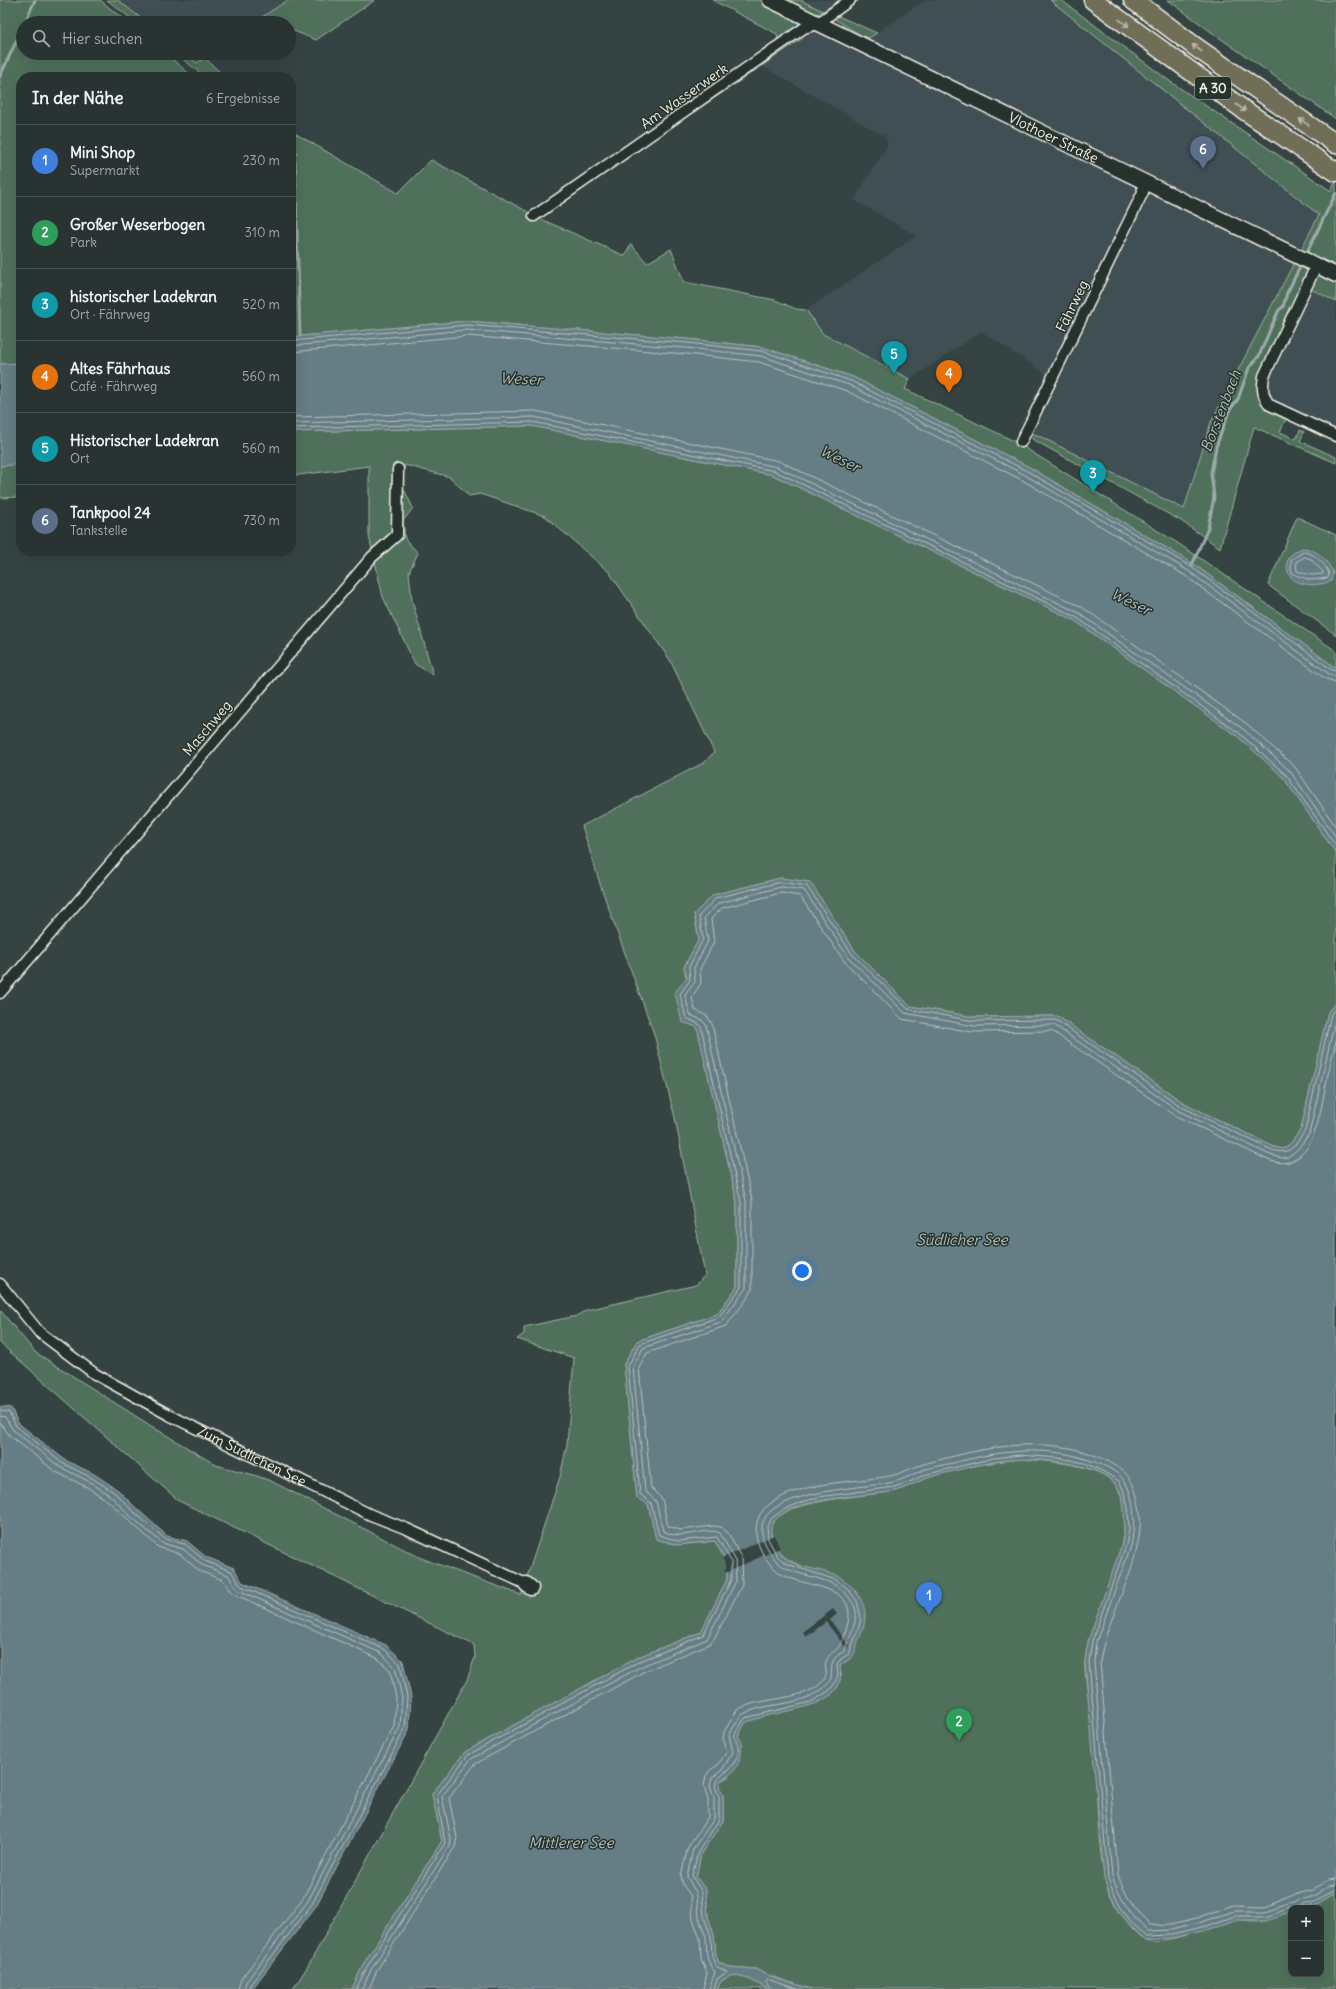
<!DOCTYPE html>
<html lang="de">
<meta charset="utf-8">
<style>
:root{--surface:#283332;--page:#343f3e;--text:#f1f3f6;--muted:#a5aaac;--line:#444e4d;--accent:#8abfa5}
body{margin:0;font-family:Delius,sans-serif;background:var(--page);color:var(--text)}
.controls{position:absolute;right:12px;bottom:12px;display:grid;overflow:hidden;border-radius:8px;box-shadow:0 4px 16px #0002}
.controls button{width:36px;height:36px;display:grid;place-items:center;padding:0;border:0;border-bottom:1px solid var(--line);background:var(--surface);color:var(--text);font:20px sans-serif}
.you{position:absolute;left:802px;top:1271px;width:14px;height:14px;margin:-10px;border:3px solid #fff;border-radius:50%;background:#1a73e8;box-shadow:0 0 0 6px #1a73e833}
.badge{display:grid;place-items:center;width:26px;height:26px;border-radius:50%;background:var(--accent);color:#fff;font-size:13px;font-weight:700}
.pin{position:absolute;translate:-50% -33px;filter:drop-shadow(0 1px 2px #0008)}
.pin::after{content:'';position:absolute;top:21px;width:14px;height:12px;background:inherit;clip-path:polygon(0 0,100% 0,50% 100%)}
.list{margin:0;padding:0;list-style:none}
h2{display:flex;justify-content:space-between;align-items:center;height:52px;margin:0;padding:0 16px;font-size:17px}
h2 small{font-size:13px;font-weight:400;color:var(--muted)}
.list li{display:grid;grid-template-columns:26px 1fr auto;gap:12px;align-items:center;box-sizing:border-box;height:72px;padding:0 16px;border-top:1px solid var(--line)}
.list b{display:block;font-size:15px;white-space:nowrap}
.list p{margin:0;font-size:13px;white-space:nowrap;color:var(--muted)}
.list em{font-size:13px;font-style:normal;color:var(--muted)}
.icon{flex:none;width:22px;height:22px;fill:none;stroke:currentColor;stroke-width:2;stroke-linecap:round;stroke-linejoin:round}
.map{position:relative;flex:none;width:1336px;height:1989px;overflow:hidden}
.search{position:absolute;background:var(--surface);box-shadow:0 4px 16px #0002;left:16px;top:16px;width:280px;height:44px;display:flex;align-items:center;gap:10px;box-sizing:border-box;padding:0 14px;border-radius:22px;color:var(--muted);font-size:15px}
.panel{position:absolute;background:var(--surface);box-shadow:0 4px 16px #0002;left:16px;top:72px;width:280px;height:484px;border-radius:16px}
.map>svg:first-child{display:block}
</style>
<div class="map">
<svg width="1336" height="1989" viewBox="0 0 1336 1989">
<rect width="100%" height="100%" fill="#354443"/>
<filter id="ink" filterUnits="userSpaceOnUse"><feTurbulence type="fractalNoise" baseFrequency=".025" numOctaves="2"/><feDisplacementMap in="SourceGraphic" scale="8" xChannelSelector="R" yChannelSelector="G"/><feConvolveMatrix kernelMatrix="1 2 1 2 8 2 1 2 1" color-interpolation-filters="sRGB"/></filter>
<g filter="url(#ink)">
<path fill="#404f52" d="M 118,0 L 288,0 L 254,23 L 147,23 Z
M 800,0 L 840,0 L 823,11 L 867,39 L 926,0 L 1050,0 L 1319,215 L 1211,422 L 1184,509 L 1021,428 L 1046,374 L 981,331 L 911,379 L 905,389 L 910,379 L 823,334 L 806,310 L 917,236 L 854,200 L 888,145 L 886,137 L 762,66 L 802,38 L 789,32 L 822,12 Z
M 185,53 L 212,53 L 197,63 Z
M 1304,286 L 1336,302 L 1336,442 L 1268,410 L 1259,394 L 1259,376 Z"/>
<path fill="#4f715c" stroke="#a2b1a2" d="M 0,0 L 100,0 L 128,23 L 23,23 L 23,53 L 165,53 L 193,77 L 21,77 L 21,363 L 0,364 Z
M 107,0 L 118,0 L 147,23 L 137,23 Z
M 288,0 L 375,0 L 316,40 L 289,29 L 289,23 L 275,23 L 262,17 Z
M 712,0 L 800,0 L 823,11 L 840,0 L 859,0 L 838,16 L 877,33 L 867,39 L 822,11 L 790,32 L 803,38 L 605,172 L 778,42 L 777,34 Z
M 1050,0 L 1061,0 L 1171,82 L 1331,191 L 1336,180 L 1336,302 L 1305,286 L 1259,376 L 1259,394 L 1268,410 L 1286,419 L 1280,432 L 1296,439 L 1300,430 L 1304,432 L 1300,441 L 1336,457 L 1336,463 L 1254,427 L 1220,548 L 1181,521 L 1032,439 L 1035,434 L 1184,509 L 1211,422 L 1319,215 Z
M 1168,0 L 1336,0 L 1336,119 L 1214,34 Z
M 175,53 L 185,53 L 197,63 L 205,58 L 225,77 L 205,77 Z
M 291,131 L 398,193 L 431,160 L 543,220 L 625,256 L 631,244 L 647,263 L 671,249 L 684,282 L 775,300 L 796,309 L 806,310 L 823,334 L 910,379 L 905,389 L 1014,441 L 1179,544 L 1336,651 L 1336,668 L 1192,563 L 1029,467 L 853,377 L 762,347 L 687,339 L 467,321 L 291,337 L 291,159 L 293,160 L 297,153 L 291,149 Z
M 532,426 L 773,475 L 1074,620 L 1237,735 L 1283,777 L 1336,853 L 1336,1002 L 1328,1012 L 1301,1129 L 1291,1143 L 1283,1149 L 1274,1147 L 1184,1103 L 1057,1016 L 974,1017 L 910,1006 L 855,951 L 809,882 L 781,878 L 713,895 L 694,914 L 699,939 L 684,967 L 737,1202 L 737,1287 L 717,1314 L 637,1341 L 624,1364 L 637,1498 L 648,1504 L 656,1539 L 678,1545 L 715,1541 L 727,1563 L 727,1580 L 701,1632 L 636,1658 L 465,1752 L 432,1794 L 442,1841 L 364,1963 L 352,1989 L 293,1989 L 308,1966 L 467,1680 L 475,1657 L 474,1645 L 179,1501 L 0,1343 L 0,1310 L 35,1352 L 156,1429 L 216,1465 L 254,1475 L 271,1481 L 421,1558 L 521,1595 L 560,1477 L 567,1444 L 574,1358 L 517,1339 L 524,1334 L 524,1327 L 576,1316 L 587,1310 L 696,1285 L 705,1275 L 675,1118 L 654,1034 L 601,887 L 582,826 L 705,762 L 714,752 L 670,660 L 609,572 L 545,516 L 480,494 L 469,496 L 450,477 L 405,465 L 400,481 L 413,508 L 403,521 L 405,539 L 418,553 L 409,572 L 412,600 L 433,675 L 415,664 L 383,597 L 369,536 L 369,466 L 291,476 L 291,432 Z
M 21,464 L 21,497 L 0,498 L 0,466 Z
M 1297,517 L 1336,535 L 1336,635 L 1268,585 Z
M 1020,1459 C 1045,1461 1101,1463 1116,1486 C 1146,1529 1089,1613 1085,1661 C 1084,1672 1087,1684 1088,1694 C 1090,1719 1093,1743 1095,1767 C 1098,1803 1097,1839 1104,1873 C 1106,1879 1106,1886 1108,1891 C 1113,1903 1133,1936 1146,1940 C 1168,1948 1212,1924 1234,1920 C 1241,1919 1249,1921 1256,1921 C 1266,1921 1281,1914 1291,1911 L 1291,1974 L 1321,1974 L 1321,1908 L 1298,1908 L 1320,1902 L 1336,1893 L 1336,1989 L 811,1989 L 767,1975 L 755,1969 L 729,1967 L 719,1963 L 716,1955 L 714,1935 L 708,1917 L 706,1890 L 696,1877 L 701,1853 L 723,1821 L 723,1796 L 719,1786 L 720,1781 L 728,1777 L 742,1743 L 738,1736 L 746,1721 C 757,1718 768,1715 779,1712 C 804,1707 847,1702 840,1666 L 852,1657 L 854,1649 L 838,1576 C 815,1569 776,1565 772,1536 C 771,1534 770,1529 771,1527 C 777,1499 873,1496 896,1491 C 907,1488 917,1481 927,1478 C 957,1469 988,1462 1020,1459 Z
M 732,1975 L 749,1979 L 768,1989 L 717,1989 L 721,1981 Z"/>
<path fill="#657d84" stroke="#9eabac" d="M 467,321 L 687,339 L 762,347 L 853,377 L 1029,467 L 1192,563 L 1336,668 L 1336,853 L 1283,777 L 1237,736 L 1074,620 L 773,475 L 532,426 L 291,432 L 291,337 Z
M 21,363 L 21,464 L 0,466 L 0,364 Z
M 1303,548 C 1317,549 1327,560 1333,572 L 1331,581 C 1312,589 1281,585 1288,558 L 1296,551 Z
M 781,878 L 810,882 L 855,951 L 910,1006 L 974,1017 L 1057,1016 L 1184,1103 L 1274,1147 L 1283,1149 L 1291,1143 L 1301,1129 L 1328,1012 L 1336,1002 L 1336,1893 L 1320,1902 L 1291,1908 L 1291,1911 L 1267,1920 L 1236,1920 L 1202,1932 L 1172,1939 L 1145,1940 C 1125,1925 1112,1902 1104,1879 L 1085,1662 L 1088,1641 L 1122,1544 C 1125,1529 1127,1496 1115,1483 C 1092,1460 1025,1456 994,1462 C 972,1466 948,1472 927,1478 C 916,1482 907,1488 895,1491 C 864,1497 796,1496 774,1521 C 770,1525 770,1533 772,1538 C 775,1547 781,1556 789,1561 C 803,1569 822,1569 837,1576 C 851,1582 867,1602 865,1618 C 865,1624 862,1631 860,1636 C 857,1642 856,1652 852,1657 C 850,1660 843,1662 840,1666 C 847,1702 804,1707 779,1713 C 768,1715 757,1719 746,1722 L 738,1736 C 747,1754 737,1773 720,1781 L 719,1786 L 723,1796 L 723,1821 L 701,1853 L 696,1877 L 706,1890 L 708,1917 L 714,1935 L 716,1955 L 719,1963 L 729,1967 L 755,1969 L 767,1975 L 811,1989 L 768,1989 L 749,1979 L 732,1975 L 721,1981 L 717,1989 L 352,1989 L 364,1963 L 442,1841 L 432,1794 L 465,1752 L 636,1658 L 701,1632 L 727,1580 L 727,1563 L 715,1541 L 678,1545 L 656,1539 L 648,1504 L 637,1498 L 624,1364 L 637,1341 L 717,1314 L 737,1287 L 737,1202 L 697,1027 L 682,1022 L 675,992 L 687,978 L 684,967 L 699,939 L 694,914 L 713,895 Z
M 0,1407 L 11,1408 L 18,1423 L 65,1460 L 94,1474 L 118,1490 L 136,1508 L 167,1536 L 187,1541 L 206,1557 L 234,1568 L 242,1582 L 386,1645 L 403,1661 L 411,1697 L 409,1730 L 316,1906 L 252,1989 L 0,1989 Z"/>
<path fill="#354443" d="M 774,1535 L 780,1548 L 725,1573 L 725,1563 L 722,1558 Z
M 833,1609 L 837,1614 L 830,1620 L 849,1646 L 846,1648 L 826,1622 L 806,1637 L 802,1632 Z"/>
<g fill="none" stroke-linecap="round" stroke-linejoin="round">
<path stroke="#bbc3c0" stroke-width="1" d="M 291,341 L 467,325 L 687,343 L 762,351 L 851,381 L 1027,471 L 1190,566 L 1332,670 L 1336,671
M 291,346 L 467,330 L 686,348 L 761,356 L 849,385 L 1025,475 L 1187,570 L 1329,674 L 1336,676
M 291,352 L 467,336 L 686,354 L 759,362 L 847,391 L 1022,480 L 1184,575 L 1326,679 L 1336,682
M 291,417 L 535,411 L 779,461 L 1082,607 L 1247,724 L 1295,767 L 1336,827
M 291,423 L 534,417 L 777,467 L 1079,613 L 1243,729 L 1290,771 L 1336,837
M 291,428 L 533,422 L 775,471 L 1076,617 L 1239,733 L 1286,775 L 1336,846
M 1304,552 C 1315,553 1324,563 1329,573 L 1328,578 L 1311,580 L 1293,574 L 1291,569 L 1291,560 Z
M 1305,557 L 1311,559 L 1323,572 L 1323,574 L 1311,575 L 1297,571 L 1296,562 Z
M 0,1411 L 9,1412 L 16,1426 L 62,1463 L 92,1478 L 115,1493 L 133,1511 L 165,1539 L 185,1544 L 205,1561 L 231,1571 L 241,1586 L 384,1649 L 400,1664 L 407,1697 L 405,1729 L 312,1904 L 250,1985 L 249,1989
M 0,1416 L 5,1417 L 13,1430 L 60,1467 L 90,1482 L 112,1497 L 129,1515 L 162,1543 L 183,1549 L 202,1565 L 228,1575 L 238,1590 L 381,1653 L 395,1667 L 402,1698 L 400,1727 L 308,1901 L 246,1982 L 244,1989
M 0,1422 L 9,1435 L 56,1472 L 87,1487 L 108,1501 L 158,1547 L 180,1554 L 199,1571 L 223,1580 L 230,1591 L 236,1595 L 377,1658 L 390,1670 L 396,1698 L 394,1726 L 303,1898 L 241,1979 L 238,1989
M 1298,1908 L 1301,1903 L 1318,1899 L 1336,1890
M 356,1989 L 368,1965 L 445,1843 L 437,1795 L 468,1755 L 638,1662 L 703,1635 L 731,1580 L 731,1561 L 717,1537 L 679,1541 L 659,1535 L 651,1503 L 640,1494 L 628,1366 L 640,1344 L 719,1317 L 741,1287 L 741,1202 L 701,1027 L 699,1024 L 686,1018 L 680,994 L 690,980 L 689,967 L 703,939 L 699,916 L 716,898 L 781,882 L 807,886 L 852,954 L 908,1009 L 974,1021 L 1056,1020 L 1182,1107 L 1272,1150 C 1291,1156 1295,1145 1305,1131 L 1331,1014 L 1336,1008
M 362,1989 L 372,1968 L 450,1845 L 451,1839 L 442,1796 L 471,1759 L 640,1667 L 707,1639 L 736,1581 L 735,1559 L 720,1533 C 705,1526 683,1542 663,1531 L 656,1501 L 645,1491 L 633,1367 L 643,1348 L 721,1322 L 746,1288 L 746,1201 L 706,1025 L 702,1020 L 690,1015 L 685,995 L 695,982 L 694,968 L 708,941 L 704,917 L 719,903 L 781,887 L 804,890 L 848,957 L 905,1013 L 974,1026 L 1054,1025 L 1179,1111 L 1270,1155 L 1282,1158 L 1288,1157 L 1298,1149 L 1309,1134 L 1336,1016
M 369,1989 L 377,1970 L 455,1847 L 457,1838 L 449,1798 L 475,1764 L 643,1672 L 709,1644 L 714,1639 L 742,1585 L 741,1557 L 728,1533 L 721,1527 L 713,1526 L 680,1530 L 668,1526 L 662,1499 L 651,1488 L 639,1368 L 647,1353 L 726,1326 L 749,1296 L 752,1289 L 752,1200 L 712,1024 L 707,1016 L 695,1010 L 692,997 L 701,983 L 700,969 L 714,942 L 711,919 L 722,908 L 781,893 L 800,896 L 844,961 L 902,1019 L 972,1032 L 1052,1031 L 1176,1116 L 1268,1160 C 1311,1176 1319,1119 1325,1089 C 1328,1073 1332,1057 1336,1041
M 703,1989 L 707,1973 L 701,1959 L 700,1938 L 693,1919 L 691,1896 L 683,1885 L 681,1876 L 688,1847 L 708,1817 L 708,1799 L 704,1786 L 706,1776 L 710,1770 L 718,1765 L 727,1751 L 723,1738 L 724,1732 L 737,1710 C 759,1696 811,1702 825,1678 C 828,1673 824,1667 826,1661 C 829,1654 834,1652 838,1648 C 841,1645 842,1639 844,1635 C 865,1584 813,1590 783,1575 C 769,1567 758,1550 756,1534 C 756,1525 757,1517 764,1509 C 793,1481 852,1483 890,1476 C 902,1474 912,1467 924,1464 C 981,1448 1045,1433 1101,1458 C 1114,1464 1126,1470 1132,1483 C 1160,1543 1108,1604 1100,1662 L 1118,1875 C 1124,1892 1135,1913 1150,1925 L 1170,1924 L 1197,1918 L 1233,1905 L 1264,1906 L 1297,1892 L 1314,1888 L 1329,1880 L 1336,1879
M 709,1989 L 715,1972 L 711,1967 L 707,1957 L 706,1937 L 699,1918 L 697,1894 L 687,1877 L 693,1849 L 714,1819 L 714,1798 L 710,1786 L 712,1778 L 722,1770 L 733,1752 L 729,1735 L 741,1715 C 764,1702 795,1707 818,1692 C 841,1678 825,1669 836,1657 C 838,1654 843,1653 845,1650 C 846,1647 847,1642 849,1639 C 851,1633 855,1625 856,1617 C 858,1604 844,1590 833,1584 C 808,1572 782,1577 768,1549 C 764,1542 761,1535 762,1527 C 764,1490 868,1488 894,1482 C 905,1479 913,1474 923,1470 C 932,1467 943,1465 953,1463 C 991,1453 1028,1447 1067,1454 C 1083,1458 1112,1465 1123,1479 C 1136,1497 1135,1526 1131,1546 L 1096,1642 L 1094,1662 L 1112,1876 C 1119,1896 1131,1918 1148,1931 L 1171,1930 L 1199,1923 L 1234,1911 L 1265,1911 L 1287,1903 L 1294,1902 L 1300,1898 L 1316,1894 L 1330,1886 L 1336,1885
M 714,1989 L 717,1979 L 727,1972 L 716,1966 L 712,1957 L 711,1936 L 704,1917 L 702,1892 L 692,1876 L 698,1852 L 719,1820 L 719,1797 L 715,1786 L 717,1779 C 727,1772 741,1760 738,1746 C 737,1742 734,1739 735,1734 L 745,1718 L 811,1702 L 829,1691 L 835,1683 L 838,1675 L 837,1664 L 841,1659 L 849,1654 L 858,1630 L 861,1618 L 857,1601 L 848,1589 L 836,1580 L 787,1564 L 778,1557 L 768,1539 L 767,1526 L 772,1518 L 783,1510 L 797,1504 L 818,1497 L 894,1487 L 912,1481 L 924,1475 L 994,1458 L 1020,1455 L 1059,1458 L 1085,1463 L 1104,1472 L 1119,1481 L 1123,1489 L 1128,1508 L 1129,1530 L 1126,1545 L 1092,1641 L 1089,1662 L 1108,1878 C 1115,1898 1127,1925 1147,1936 L 1172,1935 L 1201,1928 L 1235,1916 L 1266,1916 L 1288,1907 L 1293,1908
M 770,1989 L 766,1982 L 767,1979 L 798,1989"/>
<path stroke="#9eabac" stroke-width="3" d="M 25,23 L 35,0
M 0,76 L 23,27
M 295,162 L 300,336
M 1305,256 L 1336,193
M 1192,565 L 1208,528 L 1214,497 L 1211,473 L 1216,447 L 1229,411 L 1238,399 L 1249,368 L 1259,356 L 1272,325 L 1279,310 L 1283,307 L 1287,293 L 1302,263"/>
<g stroke="#f4f1e8" stroke-width="13">
<g id="street">
<path d="M 534,216 L 804,28 L 817,24 L 850,0"/>
<path d="M 1316,266 L 1264,376 C 1262,388 1262,396 1270,405 L 1336,436"/>
<path d="M 1021,442 L 1143,192 L 1142,181"/>
<path d="M 0,993 L 372,557 L 397,535 L 398,469"/>
<path id="s1" d="M 0,1284 L 39,1332 L 95,1374 L 169,1415 L 371,1515 L 407,1529 L 526,1584"/>
</g>
</g>
<g stroke="#f4f1e8" stroke-width="17">
<g id="secondary">
<path id="s2" d="M 770,0 L 1336,275"/>
<path d="M 526,1584 L 531,1588"/>
</g>
</g>
<g stroke="#f4f1e8" stroke-width="21">
<path id="highway" d="M 1093,0 L 1244,110 L 1336,172
M 1133,0 L 1197,48 L 1336,144"/>
</g>
<use href="#street" stroke="#26332d" stroke-width="10"/>
<use href="#secondary" stroke="#26332d" stroke-width="14"/>
<use href="#highway" stroke="#716e59" stroke-width="18"/>
</g>
<defs><path id="oneway-shaft" d="M-6 0H5M1.5-3L5.5 0L1.5 3" fill="none" stroke-width="1.6" stroke-linecap="round" stroke-linejoin="round"/></defs>
<g stroke="#c0bdaf">
<use href="#oneway-shaft" transform="translate(1124 23) rotate(36)"/>
<use href="#oneway-shaft" transform="translate(1197 48) rotate(-144)"/>
<use href="#oneway-shaft" transform="translate(1241 108) rotate(36)"/>
<use href="#oneway-shaft" transform="translate(1304 122) rotate(-146)"/>
</g>
</g>
<g text-anchor="middle" stroke-width="3" stroke-linejoin="round" paint-order="stroke">
<rect fill="#26332d" stroke="#b6b8b0" stroke-width="1" x="1195" y="77" width="36" height="22" rx="3"/>
<g font-size="13" font-weight="bold" fill="#f4f1e8">
<text x="1213" y="93">A 30</text>
</g>
<g font-size="14" fill="#f4f1e8" stroke="#26332d">
<text transform="translate(684 96) rotate(-35)" y="5">Am Wasserwerk</text>
<text dy="5" stroke="none"><textPath href="#s2" startOffset="315">Vlothoer Straße</textPath></text>
<text transform="translate(1072 306) rotate(-64)" y="5">Fährweg</text>
<text transform="translate(207 728) rotate(-50)" y="5">Maschweg</text>
<text dy="5" stroke="none"><textPath href="#s1" startOffset="309">Zum Südlichen See</textPath></text>
</g>
<g font-size="15" font-style="italic" fill="#b4bdbb" stroke="#26332d">
<text transform="translate(521 379) rotate(3)" y="5">Weser</text>
<text transform="translate(1221 411) rotate(-69)" y="5">Borstenbach</text>
<text transform="translate(840 459) rotate(26)" y="5">Weser</text>
<text transform="translate(1131 602) rotate(26)" y="5">Weser</text>
<text x="962" y="1245">Südlicher See</text>
<text x="571" y="1848">Mittlerer See</text>
</g>
</g>
</svg>
<div class="controls">
<button>+</button>
<button>−</button>
</div>
<div class="you"></div>
<div class="pin badge" style="left:929px;top:1615px;background:#3f7fe0">1</div>
<div class="pin badge" style="left:959px;top:1741px;background:#2e9e5b">2</div>
<div class="pin badge" style="left:1093px;top:493px;background:#0f9aa8">3</div>
<div class="pin badge" style="left:949px;top:393px;background:#e8710a">4</div>
<div class="pin badge" style="left:894px;top:374px;background:#0f9aa8">5</div>
<div class="pin badge" style="left:1203px;top:169px;background:#5c6f8a">6</div>
<div class="search"><svg class="icon" aria-label="search" viewBox="0 0 24 24"><circle cx="10" cy="10" r="6"/><path d="M15 15l6 6"/></svg>Hier suchen</div>
<section class="panel">
<h2>In der Nähe<small>6 Ergebnisse</small></h2>
<ul class="list">
<li><span class="badge" style="background:#3f7fe0">1</span><div><b>Mini Shop</b><p>Supermarkt</p></div><em>230 m</em></li>
<li><span class="badge" style="background:#2e9e5b">2</span><div><b>Großer Weserbogen</b><p>Park</p></div><em>310 m</em></li>
<li><span class="badge" style="background:#0f9aa8">3</span><div><b>historischer Ladekran</b><p>Ort · Fährweg</p></div><em>520 m</em></li>
<li><span class="badge" style="background:#e8710a">4</span><div><b>Altes Fährhaus</b><p>Café · Fährweg</p></div><em>560 m</em></li>
<li><span class="badge" style="background:#0f9aa8">5</span><div><b>Historischer Ladekran</b><p>Ort</p></div><em>560 m</em></li>
<li><span class="badge" style="background:#5c6f8a">6</span><div><b>Tankpool 24</b><p>Tankstelle</p></div><em>730 m</em></li>
</ul>
</section>
</div>
